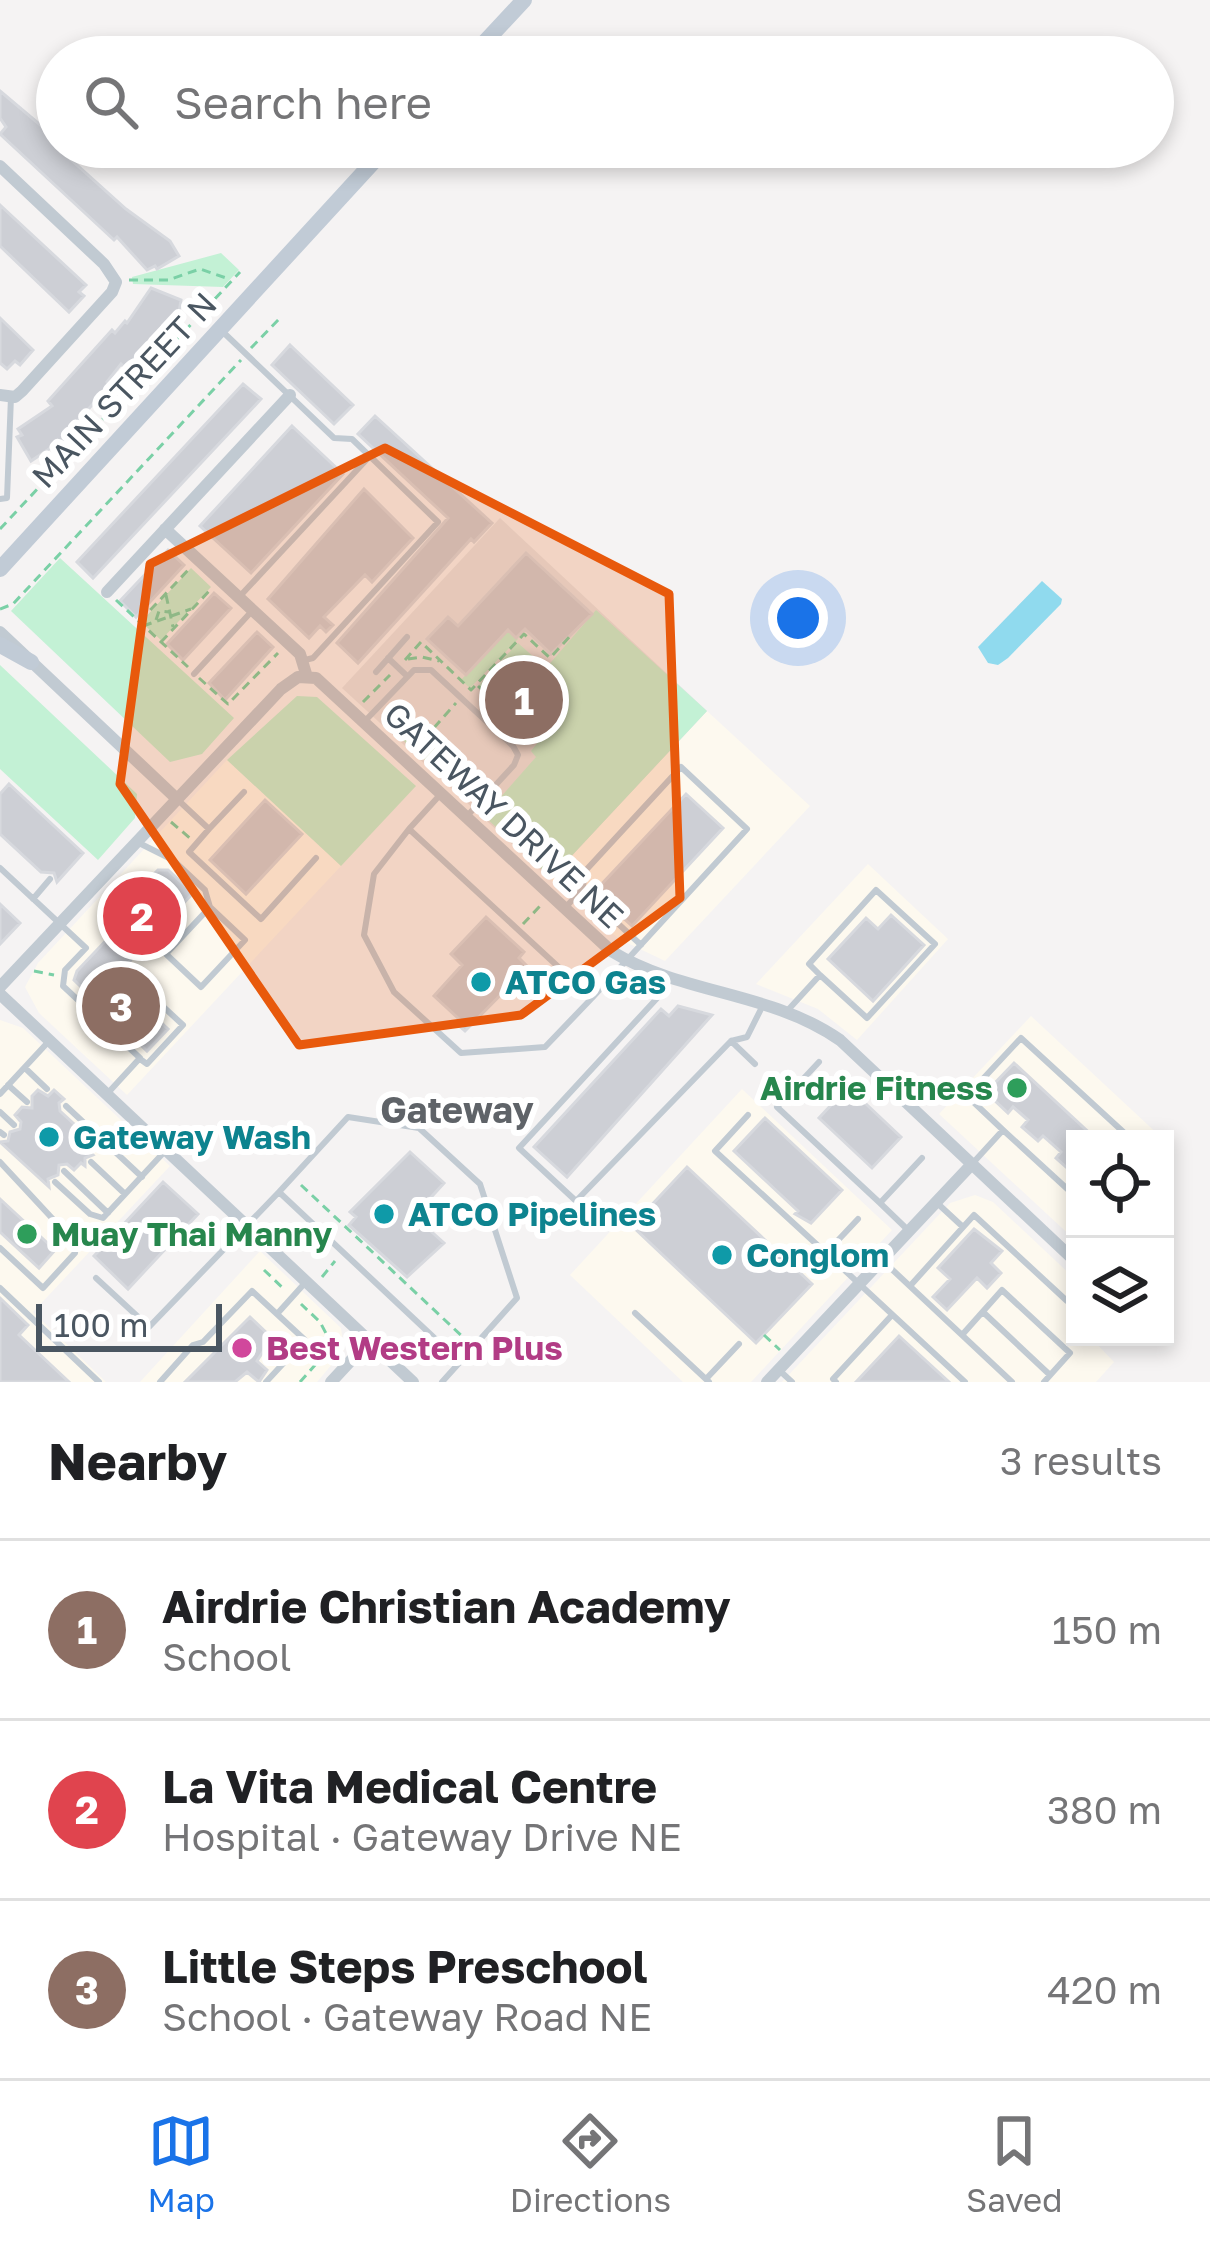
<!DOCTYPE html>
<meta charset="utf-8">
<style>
:root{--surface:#fff;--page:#f6f6f6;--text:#202124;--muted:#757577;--line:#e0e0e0;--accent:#1a73e8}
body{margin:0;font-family:"Golos Text",sans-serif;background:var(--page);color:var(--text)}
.controls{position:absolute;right:36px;bottom:36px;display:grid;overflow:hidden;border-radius:0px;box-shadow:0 6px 18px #0003}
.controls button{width:108px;height:108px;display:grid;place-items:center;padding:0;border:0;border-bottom:3px solid var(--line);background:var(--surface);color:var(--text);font:60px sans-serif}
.scale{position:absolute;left:36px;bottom:30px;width:186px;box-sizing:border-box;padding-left:12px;border:6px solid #4a5661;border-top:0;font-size:33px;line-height:42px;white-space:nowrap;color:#4a5661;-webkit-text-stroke:9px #fff;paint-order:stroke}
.you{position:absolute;left:798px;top:618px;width:42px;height:42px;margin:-30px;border:9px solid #fff;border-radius:50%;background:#1a73e8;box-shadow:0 0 0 18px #1a73e833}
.badge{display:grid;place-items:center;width:78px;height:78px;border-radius:50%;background:var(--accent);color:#fff;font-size:39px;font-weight:700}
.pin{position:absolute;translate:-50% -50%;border:6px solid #fff;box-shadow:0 3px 12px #0006}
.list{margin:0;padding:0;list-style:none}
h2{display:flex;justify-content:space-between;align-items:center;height:156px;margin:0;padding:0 48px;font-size:51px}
h2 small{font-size:39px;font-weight:400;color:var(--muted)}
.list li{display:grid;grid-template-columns:78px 1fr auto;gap:36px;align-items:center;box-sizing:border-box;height:180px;padding:0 48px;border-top:3px solid var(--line)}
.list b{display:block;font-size:45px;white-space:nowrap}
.list p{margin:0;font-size:39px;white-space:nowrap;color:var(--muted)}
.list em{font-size:39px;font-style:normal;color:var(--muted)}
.icon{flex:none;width:66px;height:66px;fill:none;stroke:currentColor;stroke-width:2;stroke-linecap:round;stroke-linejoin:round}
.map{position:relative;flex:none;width:1210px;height:1382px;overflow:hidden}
.search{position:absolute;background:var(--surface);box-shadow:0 6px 18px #0003;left:36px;right:36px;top:36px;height:132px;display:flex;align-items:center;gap:30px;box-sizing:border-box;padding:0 42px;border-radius:66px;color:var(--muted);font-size:45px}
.sheet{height:696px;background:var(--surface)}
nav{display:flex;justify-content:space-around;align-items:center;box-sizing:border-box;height:168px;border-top:3px solid var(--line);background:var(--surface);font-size:33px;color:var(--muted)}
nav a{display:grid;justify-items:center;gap:6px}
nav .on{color:var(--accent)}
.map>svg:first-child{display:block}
</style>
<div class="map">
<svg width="1210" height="1382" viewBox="0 0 1210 1382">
<rect width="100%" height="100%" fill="#f5f3f3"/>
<path fill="#fdf9ef" d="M 707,711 L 810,806 L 665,961 L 619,939 L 550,879 Z
M 227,760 L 341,866 L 127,1095 L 39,1013 L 25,987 L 38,963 Z
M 868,864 L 948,939 L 857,1040 L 818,1009 L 756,984 Z
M 1031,1016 L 1163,1139 L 1075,1139 L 1075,1240 L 939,1114 Z
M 0,1020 L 23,1028 L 170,1166 L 33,1312 L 106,1382 L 0,1382 Z
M 742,1089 L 892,1230 L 751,1382 L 683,1382 L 570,1275 Z
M 975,1195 L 993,1202 L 1074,1278 L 1075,1337 L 1090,1337 L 1114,1362 L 1096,1382 L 782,1382 L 950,1203 Z
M 260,1251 L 341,1328 L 344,1350 L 317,1382 L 140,1382 Z"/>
<path fill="#e6e4e5" d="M 500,518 L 707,711 L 550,879 L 342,688 Z"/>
<path fill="#c3f1d5" d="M 221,253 L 239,270 L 223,287 L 133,284 L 132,277 Z
M 60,558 L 234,718 L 202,754 L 170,762 L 11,611 Z
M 191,568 L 211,587 L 161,640 L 141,622 Z
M 596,610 L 707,711 L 551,878 L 484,816 L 536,757 L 531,751 L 539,741 L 479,685 L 518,643 L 546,668 Z
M 508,630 L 518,639 L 470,688 L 461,680 Z
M 0,665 L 137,794 L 135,818 L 98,860 L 0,769 Z
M 297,696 L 317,697 L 416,786 L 341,866 L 227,760 Z
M 400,699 L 395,709 L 424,736 L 412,749 L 382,720 Z
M 434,730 L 438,735 L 432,743 L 476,784 L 486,778 L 470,798 L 466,799 L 415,751 Z"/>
<path fill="#90daee" d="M 1042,581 L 1062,599 L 1061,604 L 1008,658 L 998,665 L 988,663 L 978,647 Z"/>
<path fill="#cdcfd5" stroke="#d7d9de" stroke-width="3" d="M 0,91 L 57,139 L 57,147 L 126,209 L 170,241 L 179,256 L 157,269 L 155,266 L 147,270 L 117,237 L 114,240 L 0,134 L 6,127 L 0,118 Z
M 0,205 L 86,285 L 79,292 L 84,296 L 69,312 L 0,246 Z
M 151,288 L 181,300 L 179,312 L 133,360 L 124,367 L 121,364 L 107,382 L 110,385 L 65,435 L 67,437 L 31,461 L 17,437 L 22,435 L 18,429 L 52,406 L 48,401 L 112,330 L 115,333 L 125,321 L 127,323 Z
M 0,318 L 33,350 L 20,365 L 15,361 L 7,369 L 0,363 Z
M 290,345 L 353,405 L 334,424 L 272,365 Z
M 243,384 L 261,399 L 93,578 L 77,562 Z
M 375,416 L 492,523 L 474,542 L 471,539 L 358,663 L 337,643 L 448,518 L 358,434 Z
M 292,426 L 343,474 L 251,573 L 200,526 Z
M 364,489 L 413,538 L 372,582 L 365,575 L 324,617 L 333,625 L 326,632 L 320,626 L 309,638 L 268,599 Z
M 168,550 L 184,565 L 136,617 L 120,601 Z
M 526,553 L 592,614 L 551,654 L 525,629 L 516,638 L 508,630 L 466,675 L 427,639 L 448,617 L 458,626 Z
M 214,593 L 231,608 L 183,660 L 167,644 Z
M 257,632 L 273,647 L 225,700 L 209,683 Z
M 9,784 L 83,853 L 57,882 L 54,873 L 41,872 L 0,834 L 0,794 Z
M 686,794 L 723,828 L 632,926 L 620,915 L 623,912 L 598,888 Z
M 265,800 L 302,834 L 246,894 L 210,860 Z
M 158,870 L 168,870 L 193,893 L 114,978 L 168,1029 L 147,1051 L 74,980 L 77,971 L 114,932 L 114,914 Z
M 0,904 L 20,923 L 0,944 Z
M 891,915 L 924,945 L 873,1001 L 828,959 L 866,918 L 878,929 Z
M 486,917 L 524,952 L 519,958 L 528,967 L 465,1031 L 456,1023 L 459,1019 L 434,996 L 462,965 L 451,954 Z
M 678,1006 L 712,1015 L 567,1177 L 534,1147 L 661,1009 L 669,1016 Z
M 1014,1063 L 1096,1139 L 1075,1139 L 1075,1175 L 1056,1158 L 1061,1152 L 1043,1136 L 1038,1141 L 1022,1127 L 1028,1120 L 1020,1113 L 1013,1107 L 1008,1113 L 992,1098 L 997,1093 L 991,1087 Z
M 848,1087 L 901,1137 L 872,1168 L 819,1118 Z
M 38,1090 L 48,1096 L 54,1090 L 64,1099 L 59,1103 L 60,1111 L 98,1146 L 91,1153 L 93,1155 L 85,1158 L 85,1166 L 81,1163 L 74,1170 L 67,1164 L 59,1165 L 58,1175 L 48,1179 L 49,1187 L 0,1142 L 8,1141 L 10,1132 L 20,1129 L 21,1122 L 15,1115 L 22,1107 L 32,1108 L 32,1096 Z
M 765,1118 L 842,1190 L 811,1223 L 795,1214 L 798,1211 L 734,1151 Z
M 410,1152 L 444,1183 L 414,1216 L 444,1243 L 407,1277 L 349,1225 L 356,1217 L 350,1212 Z
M 687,1167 L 812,1284 L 756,1343 L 632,1226 Z
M 163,1182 L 198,1214 L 128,1289 L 94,1256 Z
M 0,1199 L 55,1250 L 39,1268 L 0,1232 Z
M 974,1229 L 1002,1251 L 991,1263 L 1001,1273 L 987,1288 L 977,1278 L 947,1310 L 933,1297 L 950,1279 L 938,1268 Z
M 0,1298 L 28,1325 L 19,1335 L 69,1382 L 0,1382 Z
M 250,1317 L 272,1338 L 257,1361 L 267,1370 L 259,1382 L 247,1372 L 235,1382 L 185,1382 Z
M 899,1336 L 949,1382 L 856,1382 Z"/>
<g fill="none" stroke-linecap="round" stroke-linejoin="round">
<path stroke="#7ad0a6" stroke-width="3" stroke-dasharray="9 6" stroke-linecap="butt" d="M 129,280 L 168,280 L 200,269 L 229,279
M 251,348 L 279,319
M 0,529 L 240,272
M 166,595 L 173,627
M 116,600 L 188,667
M 0,609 L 13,604 L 241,360
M 156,620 L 159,611 L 169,612
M 140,621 L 191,567
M 143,626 L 191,609
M 161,642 L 212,588
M 408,659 L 422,657 L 439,661
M 405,660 L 421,642 L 471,690 L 524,634 L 550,658 L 573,633
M 199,678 L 228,704 L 278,653
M 478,686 L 536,740
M 363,702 L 390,675
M 414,750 L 456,703
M 171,822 L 191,839
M 523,924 L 541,905
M 34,971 L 54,975
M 301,1185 L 465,1339
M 264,1270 L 285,1290
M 322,1277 L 335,1261
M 764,1335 L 780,1350
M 300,1382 L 325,1354 L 329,1339 L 320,1322 L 301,1304"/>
<path stroke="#c1cad2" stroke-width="6" d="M 223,332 L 334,438 L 352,439 L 438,522 L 313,658 L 305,660
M 0,499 L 7,498 L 11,397
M 241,595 L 369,457
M 388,658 L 407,676
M 376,672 L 407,637
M 194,674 L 252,611
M 364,722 L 414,670 L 431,670 L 513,746 L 518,755 L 514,765 L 468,815
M 439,796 L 409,829 L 592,998 L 747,829 L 681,767 L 587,869 L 582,889 L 566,907
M 177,799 L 209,829 L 244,792
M 209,829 L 189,852 L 261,919 L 316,858
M 409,829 L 374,874 L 364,935 L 394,992 L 461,1053 L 545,1047 L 592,998
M 137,842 L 173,860 L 205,890 L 210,907 L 245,940 L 201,987 L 166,954 L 210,907
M 0,868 L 86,948 L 65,970 L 63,986 L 140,1058 L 107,1094
M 582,890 L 641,945
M 33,899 L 50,879
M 129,975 L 183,1025 L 147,1064 L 140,1059
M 667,977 L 660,995 L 519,1148 L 576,1201 L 731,1041 L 755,1064
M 788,1010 L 820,975 L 809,964 L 876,890 L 935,944 L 867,1018 L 820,975
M 731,1041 L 747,1037 L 762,1007
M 819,1062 L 777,1107 L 880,1203
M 25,1068 L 47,1089
M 8,1085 L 27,1102
M 0,1094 L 50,1040
M 66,1106 L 142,1177
M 0,1112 L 14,1125
M 748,1115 L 715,1151 L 826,1253
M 1003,1130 L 967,1096 L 1021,1038 L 1131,1139
M 0,1132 L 4,1135
M 0,1162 L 76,1244 L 75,1253 L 43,1288 L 0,1248
M 91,1162 L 125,1194
M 972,1164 L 1003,1130 L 1075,1196
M 64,1171 L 108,1213
M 55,1182 L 90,1214 L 103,1218 L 166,1150
M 279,1192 L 348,1117 L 419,1128 L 480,1184 L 517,1298 L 460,1362
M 936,1202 L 963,1227
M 858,1219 L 826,1253 L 965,1382
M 909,1231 L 880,1203 L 922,1158
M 882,1260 L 1012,1382
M 96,1278 L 149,1327 L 279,1192 L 460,1362 L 442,1382
M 910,1286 L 974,1215 L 1067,1301 L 1075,1300
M 0,1288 L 99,1382
M 983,1312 L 1050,1375
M 635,1313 L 709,1382
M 277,1314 L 304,1284
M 962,1335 L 1002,1290 L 1070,1353 L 1044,1382
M 779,1370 L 792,1382
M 706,1379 L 739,1344
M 160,1382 L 193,1345 L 203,1342 L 252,1291 L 305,1340 L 266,1382
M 836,1382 L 833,1379 L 892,1315"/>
<path stroke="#c1cad2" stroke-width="12" d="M 0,166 L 104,264 L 116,282 L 112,292 L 22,391 L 15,397 L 0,395
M 165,529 L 300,654 L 307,677
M 107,592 L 290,395
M 0,632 L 177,799
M 0,987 L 281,689 L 298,677 L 316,678 L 611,951 C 683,995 770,991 840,1040 L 1075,1261
M 0,994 L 413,1382
M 331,1382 L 369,1341
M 767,1382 L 972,1164"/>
<path stroke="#c1cbd6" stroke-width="16" d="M 471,57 L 524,0
M 0,569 L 387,147
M 0,645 L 31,662"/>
</g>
<path fill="#e8590c" fill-opacity="0.2" stroke="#e8590c" stroke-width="9" stroke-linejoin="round" d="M 385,448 L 669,594 L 680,898 L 521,1015 L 299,1045 L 120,784 L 150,564 Z"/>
<g fill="#0f9aa8" stroke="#fff" stroke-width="4.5">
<circle cx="481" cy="982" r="12"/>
<circle cx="49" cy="1137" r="12"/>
<circle cx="384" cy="1214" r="12"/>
<circle cx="722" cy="1255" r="12"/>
</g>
<g fill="#2e9e5b" stroke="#fff" stroke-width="4.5">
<circle cx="1017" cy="1088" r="12"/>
<circle cx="27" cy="1234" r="12"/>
</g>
<circle fill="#d1479c" stroke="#fff" stroke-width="4.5" cx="242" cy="1348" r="12"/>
<g text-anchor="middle" stroke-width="12" stroke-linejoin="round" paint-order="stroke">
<g font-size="33" fill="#4a5661" stroke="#fff">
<text transform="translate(124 390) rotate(-47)" y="12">MAIN STREET N</text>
<text transform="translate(504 815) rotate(43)" y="12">GATEWAY DRIVE NE</text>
</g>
<g font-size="33" font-weight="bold" fill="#0d838f" stroke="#fff" text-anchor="start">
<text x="505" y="994">ATCO Gas</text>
<text x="73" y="1149">Gateway Wash</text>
<text x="408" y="1226">ATCO Pipelines</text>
<text x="746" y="1267">Conglom</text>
</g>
<g font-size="33" font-weight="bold" fill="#27864d" stroke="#fff" text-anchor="end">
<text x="993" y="1100">Airdrie Fitness</text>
<text x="51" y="1246" text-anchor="start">Muay Thai Manny</text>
</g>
<g font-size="33" font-weight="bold" fill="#b23c85" stroke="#fff" text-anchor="start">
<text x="266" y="1360">Best Western Plus</text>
</g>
<g font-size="36" font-weight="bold" fill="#5f6368" stroke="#fff">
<text x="457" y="1123">Gateway</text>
</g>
</g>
</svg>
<div class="controls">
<button><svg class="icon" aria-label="locate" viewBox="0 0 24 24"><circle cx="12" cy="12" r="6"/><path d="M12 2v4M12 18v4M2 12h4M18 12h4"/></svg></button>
<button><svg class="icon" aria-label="layers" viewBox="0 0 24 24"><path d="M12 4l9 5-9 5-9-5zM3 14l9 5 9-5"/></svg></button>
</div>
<div class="scale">100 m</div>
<div class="you"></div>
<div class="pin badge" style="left:524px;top:700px;background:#8d6e63">1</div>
<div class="pin badge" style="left:142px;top:916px;background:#e0444e">2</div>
<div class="pin badge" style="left:121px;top:1006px;background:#8d6e63">3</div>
<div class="search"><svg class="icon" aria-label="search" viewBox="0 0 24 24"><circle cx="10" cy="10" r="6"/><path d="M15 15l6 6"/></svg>Search here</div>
</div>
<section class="sheet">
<h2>Nearby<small>3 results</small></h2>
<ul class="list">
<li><span class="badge" style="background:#8d6e63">1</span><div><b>Airdrie Christian Academy</b><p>School</p></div><em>150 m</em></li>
<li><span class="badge" style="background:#e0444e">2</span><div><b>La Vita Medical Centre</b><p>Hospital · Gateway Drive NE</p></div><em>380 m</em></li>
<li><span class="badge" style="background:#8d6e63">3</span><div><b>Little Steps Preschool</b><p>School · Gateway Road NE</p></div><em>420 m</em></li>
</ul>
</section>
<nav>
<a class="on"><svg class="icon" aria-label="map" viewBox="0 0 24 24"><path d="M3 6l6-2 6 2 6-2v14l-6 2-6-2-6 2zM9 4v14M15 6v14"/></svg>Map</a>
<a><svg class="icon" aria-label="directions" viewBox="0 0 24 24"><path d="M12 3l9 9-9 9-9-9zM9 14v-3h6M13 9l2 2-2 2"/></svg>Directions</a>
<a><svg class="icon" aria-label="saved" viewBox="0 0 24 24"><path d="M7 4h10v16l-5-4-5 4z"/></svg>Saved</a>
</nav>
